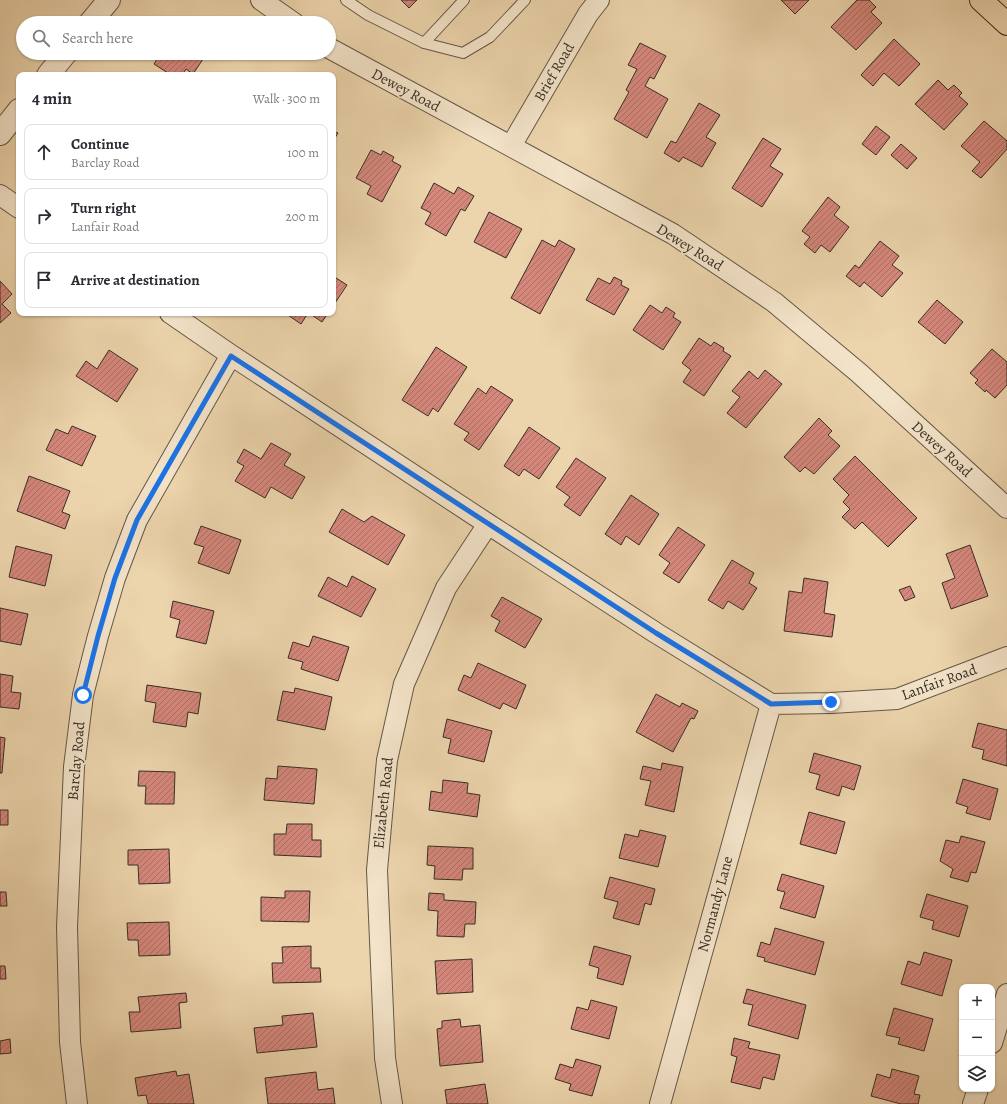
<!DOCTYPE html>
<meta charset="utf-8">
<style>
:root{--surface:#fff;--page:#f7f7f7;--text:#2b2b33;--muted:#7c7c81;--line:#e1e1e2}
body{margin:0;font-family:Alegreya,serif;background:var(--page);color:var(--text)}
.controls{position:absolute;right:12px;bottom:12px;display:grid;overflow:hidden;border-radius:8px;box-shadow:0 1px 3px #0004}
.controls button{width:36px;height:36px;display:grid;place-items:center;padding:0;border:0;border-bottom:1px solid var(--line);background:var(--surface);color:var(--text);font:20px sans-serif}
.stop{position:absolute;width:12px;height:12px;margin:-9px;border:3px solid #1a73e8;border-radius:50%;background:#fff}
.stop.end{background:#1a73e8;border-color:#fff;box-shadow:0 1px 4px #0008}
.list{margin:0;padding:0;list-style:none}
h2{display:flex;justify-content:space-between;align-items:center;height:52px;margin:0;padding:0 16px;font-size:17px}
h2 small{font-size:13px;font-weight:400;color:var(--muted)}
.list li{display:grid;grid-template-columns:26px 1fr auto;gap:12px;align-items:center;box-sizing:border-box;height:56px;margin:0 8px 8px;padding:0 8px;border:1px solid var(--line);border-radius:8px}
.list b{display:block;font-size:15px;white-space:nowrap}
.list p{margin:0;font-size:13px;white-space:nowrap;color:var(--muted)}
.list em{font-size:13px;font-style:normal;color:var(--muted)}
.icon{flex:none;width:22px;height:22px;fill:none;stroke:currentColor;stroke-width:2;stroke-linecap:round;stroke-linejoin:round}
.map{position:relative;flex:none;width:1007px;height:1104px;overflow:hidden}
.search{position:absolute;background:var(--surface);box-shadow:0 1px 3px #0004;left:16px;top:16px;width:320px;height:44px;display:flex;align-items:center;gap:10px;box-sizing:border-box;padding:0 14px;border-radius:22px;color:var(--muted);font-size:15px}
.panel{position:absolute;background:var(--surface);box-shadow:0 1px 3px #0004;left:16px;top:72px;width:320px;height:244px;border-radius:8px}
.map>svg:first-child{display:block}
</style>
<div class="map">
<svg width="1007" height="1104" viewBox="0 0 1007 1104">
<defs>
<pattern id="building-hatch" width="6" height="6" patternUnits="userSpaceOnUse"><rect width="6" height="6" fill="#d5877c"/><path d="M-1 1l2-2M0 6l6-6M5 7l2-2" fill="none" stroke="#ae6f65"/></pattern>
</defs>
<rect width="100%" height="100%" fill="#ecd4ac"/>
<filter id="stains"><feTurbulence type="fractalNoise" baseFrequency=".005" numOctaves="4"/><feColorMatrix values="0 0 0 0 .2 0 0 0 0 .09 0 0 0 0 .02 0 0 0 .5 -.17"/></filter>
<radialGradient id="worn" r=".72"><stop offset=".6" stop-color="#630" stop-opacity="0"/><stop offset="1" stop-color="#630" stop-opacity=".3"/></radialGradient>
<path fill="url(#building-hatch)" stroke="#372e24" d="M 401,0 L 417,0 L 409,8 Z
M 781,0 L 809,0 L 795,14 Z
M 857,0 L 869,0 L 876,7 L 871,12 L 882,23 L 856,50 L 831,27 Z
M 894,39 L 920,64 L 899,86 L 884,73 L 873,86 L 861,75 Z
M 640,43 L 666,56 L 654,79 L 650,77 L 645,86 L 668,99 L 647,138 L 614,119 L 629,92 L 626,90 L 637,69 L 628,65 Z
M 161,53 L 207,53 L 193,74 L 186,69 L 182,75 L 171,75 L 154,64 Z
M 938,80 L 948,90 L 954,85 L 962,93 L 959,96 L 968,104 L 944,130 L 915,104 Z
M 699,103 L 720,115 L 706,137 L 716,143 L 702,167 L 683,157 L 679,162 L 664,153 L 671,141 L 676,143 Z
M 984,121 L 1007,141 L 1007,149 L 981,178 L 972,171 L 980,162 L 961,146 Z
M 876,126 L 890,137 L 876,155 L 862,144 Z
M 333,131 L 338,133 L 333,141 Z
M 763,138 L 781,149 L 770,166 L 783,174 L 762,207 L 732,188 Z
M 901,144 L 917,158 L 907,169 L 891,155 Z
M 371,150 L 381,155 L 383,151 L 394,157 L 392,161 L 401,166 L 382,202 L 367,194 L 371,186 L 356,178 Z
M 434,183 L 454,194 L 458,187 L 474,196 L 465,211 L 461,209 L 446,236 L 425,224 L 431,213 L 421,208 Z
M 828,197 L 840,207 L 834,215 L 849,227 L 830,252 L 821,245 L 815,253 L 804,244 L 810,237 L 802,231 Z
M 489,212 L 522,229 L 506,258 L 474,242 Z
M 542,240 L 555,247 L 559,240 L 575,249 L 540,314 L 511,298 Z
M 880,241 L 899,256 L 892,265 L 903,273 L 882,297 L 864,282 L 860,287 L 846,276 L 855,265 L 859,268 Z
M 333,276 L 347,285 L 333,306 Z
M 614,277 L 622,281 L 621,285 L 629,289 L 614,315 L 586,300 L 598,278 L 610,284 Z
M 0,281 L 12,294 L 2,304 L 11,313 L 0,323 Z
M 937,300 L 963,322 L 945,344 L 918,322 Z
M 650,305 L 662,313 L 666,307 L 675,313 L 673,317 L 681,322 L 663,350 L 633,330 Z
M 285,313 L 308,313 L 301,324 Z
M 309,313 L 328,313 L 322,322 Z
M 699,338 L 711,346 L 714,342 L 724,348 L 723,351 L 731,356 L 704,396 L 683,382 L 691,370 L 682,363 Z
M 436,347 L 467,367 L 438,412 L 433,408 L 428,416 L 402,400 Z
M 992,349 L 1007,362 L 1007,385 L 995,398 L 986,390 L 985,392 L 975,383 L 978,380 L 970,373 Z
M 109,350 L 138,369 L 117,402 L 76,376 L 86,361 L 97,369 Z
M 765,370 L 782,384 L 746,428 L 727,413 L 740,397 L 732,391 L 749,371 L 758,379 Z
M 491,386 L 513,400 L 479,450 L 464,440 L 469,433 L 454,424 L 478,388 L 486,394 Z
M 819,418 L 832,431 L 828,435 L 840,446 L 814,474 L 805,467 L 800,472 L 784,457 Z
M 72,426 L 96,436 L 82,466 L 46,450 L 56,429 L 68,434 Z
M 529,427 L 560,448 L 539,479 L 524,469 L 519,476 L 504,466 Z
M 271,443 L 291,454 L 284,465 L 305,477 L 292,499 L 271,487 L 265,498 L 235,481 L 244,466 L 237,462 L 244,449 L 261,459 Z
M 855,456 L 917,518 L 888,547 L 862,522 L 855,529 L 842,517 L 850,509 L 843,502 L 849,495 L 833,479 Z
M 576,458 L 606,478 L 580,516 L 564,505 L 570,497 L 556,487 Z
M 29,476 L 70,491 L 62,512 L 70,515 L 65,529 L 17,511 Z
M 631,495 L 659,514 L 639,545 L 626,536 L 621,545 L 605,534 Z
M 342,509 L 364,522 L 372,516 L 405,535 L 388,565 L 329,532 Z
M 201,526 L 241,540 L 229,574 L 198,563 L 204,547 L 194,544 Z
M 678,527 L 705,545 L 679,583 L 663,573 L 670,563 L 659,555 Z
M 970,545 L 988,596 L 951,609 L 942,583 L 955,578 L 946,554 Z
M 16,546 L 52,555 L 45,586 L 9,577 Z
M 732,560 L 754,573 L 749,583 L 757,588 L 743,610 L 728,601 L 723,609 L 708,600 Z
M 352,576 L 376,589 L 361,617 L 318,596 L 328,577 L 347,587 Z
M 804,578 L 828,582 L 824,613 L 835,615 L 832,637 L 784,631 L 789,591 L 802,593 Z
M 910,586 L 915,597 L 905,601 L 899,590 Z
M 502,597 L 542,619 L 525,648 L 495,631 L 500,621 L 491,616 Z
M 173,601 L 214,611 L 206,644 L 176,637 L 180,620 L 170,617 Z
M 0,608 L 28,614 L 21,645 L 0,641 Z
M 313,636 L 349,647 L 338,681 L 301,669 L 303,662 L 288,658 L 293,642 L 309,647 Z
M 478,663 L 526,685 L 516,709 L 503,703 L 500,709 L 458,690 L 464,675 L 471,678 Z
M 0,674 L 13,676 L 11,692 L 21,693 L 19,709 L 0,707 Z
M 147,685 L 201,693 L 198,714 L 188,712 L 186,727 L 153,722 L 156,703 L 145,701 Z
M 295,688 L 332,697 L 325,730 L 277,720 L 283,691 L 294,693 Z
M 656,694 L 680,707 L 682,703 L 698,711 L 694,719 L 691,718 L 673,752 L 636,732 Z
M 447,719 L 492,731 L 484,762 L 448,753 L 451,739 L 443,737 Z
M 978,723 L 1007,730 L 1007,766 L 982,759 L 984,750 L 972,747 Z
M 0,737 L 5,738 L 2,773 L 0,773 Z
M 814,753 L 861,766 L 854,790 L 842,786 L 839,796 L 816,789 L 820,775 L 809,772 Z
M 662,763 L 683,767 L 674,812 L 645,805 L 651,781 L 640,779 L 643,766 L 661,770 Z
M 278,766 L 317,769 L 314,804 L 264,800 L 266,778 L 277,779 Z
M 139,771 L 175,772 L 174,804 L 145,804 L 146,786 L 138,786 Z
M 963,779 L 998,789 L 990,820 L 966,813 L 968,807 L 956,803 Z
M 443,780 L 468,783 L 467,793 L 480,795 L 477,817 L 429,810 L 431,791 L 442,793 Z
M 0,810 L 8,810 L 8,825 L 0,825 Z
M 809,812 L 845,822 L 836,854 L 800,844 Z
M 287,824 L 312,824 L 312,840 L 321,840 L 321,857 L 274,855 L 274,834 L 286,834 Z
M 640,830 L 666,836 L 658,867 L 619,858 L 625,834 L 638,837 Z
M 961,836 L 985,842 L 976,873 L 971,872 L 968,882 L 950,877 L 953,869 L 940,861 L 946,840 L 959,843 Z
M 428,846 L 473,848 L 473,869 L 463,869 L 462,880 L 434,879 L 435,866 L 427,865 Z
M 169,849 L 170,883 L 139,884 L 138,865 L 128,865 L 128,850 Z
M 782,874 L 824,886 L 815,918 L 780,908 L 785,892 L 777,890 Z
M 610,877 L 655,889 L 651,905 L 645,903 L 639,925 L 613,918 L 618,902 L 604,898 Z
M 285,891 L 310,891 L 309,922 L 261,921 L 261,897 L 285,898 Z
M 0,892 L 6,892 L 7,906 L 0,906 Z
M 429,893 L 444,894 L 444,900 L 476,902 L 475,924 L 465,924 L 464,937 L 437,936 L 438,911 L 428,910 Z
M 927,894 L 968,906 L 959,937 L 932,929 L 934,921 L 920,917 Z
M 169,922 L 170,955 L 139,956 L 138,940 L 128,940 L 127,923 Z
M 775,928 L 824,942 L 815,975 L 764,961 L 765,958 L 757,956 L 761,942 L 770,945 Z
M 311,946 L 311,968 L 320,968 L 321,982 L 273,983 L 272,963 L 283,963 L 282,947 Z
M 594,946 L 631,956 L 623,985 L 597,978 L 599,968 L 589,965 Z
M 924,952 L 952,960 L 942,996 L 901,984 L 908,961 L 920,965 Z
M 472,959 L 473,992 L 437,994 L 435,961 Z
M 0,966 L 5,966 L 6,979 L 0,979 Z
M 747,989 L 806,1005 L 798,1039 L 748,1025 L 753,1005 L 743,1003 Z
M 186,993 L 187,1002 L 179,1003 L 181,1028 L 131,1032 L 129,1012 L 140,1012 L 138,997 Z
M 591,1000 L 617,1007 L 609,1039 L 571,1029 L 577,1007 L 588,1010 Z
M 894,1008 L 933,1019 L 924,1051 L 898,1044 L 900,1038 L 886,1035 Z
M 313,1013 L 317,1047 L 257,1053 L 254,1028 L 283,1025 L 282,1016 Z
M 460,1019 L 461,1027 L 480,1025 L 483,1062 L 440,1066 L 437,1029 L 442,1028 L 442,1021 Z
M 734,1038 L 750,1042 L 748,1048 L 780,1055 L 774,1080 L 763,1077 L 760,1089 L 731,1082 L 737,1057 L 731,1055 Z
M 10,1039 L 11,1053 L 0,1054 L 0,1041 Z
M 576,1059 L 601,1066 L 592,1096 L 569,1090 L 571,1084 L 555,1079 L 560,1064 L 573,1068 Z
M 892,1069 L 919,1076 L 914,1094 L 920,1095 L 918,1104 L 901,1104 L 871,1096 L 877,1074 L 890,1078 Z
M 176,1071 L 177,1076 L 189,1074 L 194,1104 L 148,1104 L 146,1095 L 138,1096 L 135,1078 Z
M 316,1072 L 318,1090 L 333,1088 L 335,1104 L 268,1104 L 265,1078 Z
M 485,1084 L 488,1104 L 447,1104 L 445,1090 Z"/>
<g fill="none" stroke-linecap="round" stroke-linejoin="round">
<g stroke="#645846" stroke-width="12">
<path id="service" d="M 346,0 L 368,15 L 424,43 L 463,53 L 490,37 L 525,0
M 424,43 L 464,0"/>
</g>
<g stroke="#645846" stroke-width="22">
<path id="minor" d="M 261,0 L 294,23
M 329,48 L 673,234 L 774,302 L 859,373 L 1007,508
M 511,146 L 588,14 L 599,0
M 0,195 L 19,208
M 170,313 L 231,355 L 488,524 L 656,633 L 771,704 L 831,703 L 897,699 L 1007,657
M 992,1043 L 1007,994
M 77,1104 L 70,1042 L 67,927 L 74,767 L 83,695 L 98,636 L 115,578 L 137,520 L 231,355
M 392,1104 L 385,1058 L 377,870 L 387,760 L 404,684 L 446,588 L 488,524
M 660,1104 L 771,704
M 973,1104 L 978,1089"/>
</g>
<g stroke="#645846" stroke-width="24">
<path id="tertiary" d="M 90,23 L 109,0
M 48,75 L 66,53
M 0,134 L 19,110"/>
</g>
<g stroke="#372e24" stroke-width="24">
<path id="trunk" d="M 981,0 L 1007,24"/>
</g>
<use href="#service" stroke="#f3e3c9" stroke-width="10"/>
<use href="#minor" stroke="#f3e3c9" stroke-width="20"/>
<use href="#tertiary" stroke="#f3e3c9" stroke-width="22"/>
<use href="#trunk" stroke="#ecd4ac" stroke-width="22"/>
</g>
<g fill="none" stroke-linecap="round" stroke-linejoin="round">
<path stroke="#1a73e8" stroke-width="5" d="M 83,695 L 98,636 L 115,578 L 137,520 L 231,356 L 656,633 L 771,704 L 831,702"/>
</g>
<g text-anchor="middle" stroke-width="3.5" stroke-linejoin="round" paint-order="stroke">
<g font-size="15" fill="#372e24" stroke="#f3e3c9">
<text transform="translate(554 72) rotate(-60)" y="5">Brief Road</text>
<text transform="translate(406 90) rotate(28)" y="5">Dewey Road</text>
<text transform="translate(690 247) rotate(32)" y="5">Dewey Road</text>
<text transform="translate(942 449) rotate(42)" y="5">Dewey Road</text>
<text transform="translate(939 682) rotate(-20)" y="5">Lanfair Road</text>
<text transform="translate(76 761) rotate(-85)" y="5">Barclay Road</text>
<text transform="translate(383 803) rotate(-84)" y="5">Elizabeth Road</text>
<text transform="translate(715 904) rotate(-75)" y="5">Normandy Lane</text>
</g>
</g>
<rect width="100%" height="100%" filter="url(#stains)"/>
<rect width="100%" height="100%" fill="url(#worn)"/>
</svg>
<div class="controls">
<button>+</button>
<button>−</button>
<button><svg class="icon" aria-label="layers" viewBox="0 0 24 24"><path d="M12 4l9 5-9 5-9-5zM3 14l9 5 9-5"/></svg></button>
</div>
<div class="stop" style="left:83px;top:695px"></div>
<div class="stop end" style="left:831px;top:702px"></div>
<div class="search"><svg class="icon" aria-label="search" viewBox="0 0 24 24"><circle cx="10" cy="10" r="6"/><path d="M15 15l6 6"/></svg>Search here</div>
<section class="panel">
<h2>4 min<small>Walk · 300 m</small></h2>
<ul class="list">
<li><svg class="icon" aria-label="ahead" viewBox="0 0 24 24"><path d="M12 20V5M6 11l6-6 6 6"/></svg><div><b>Continue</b><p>Barclay Road</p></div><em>100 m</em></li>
<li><svg class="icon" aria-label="right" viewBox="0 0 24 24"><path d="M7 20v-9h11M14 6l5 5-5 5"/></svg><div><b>Turn right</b><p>Lanfair Road</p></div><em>200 m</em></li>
<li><svg class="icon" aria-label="arrive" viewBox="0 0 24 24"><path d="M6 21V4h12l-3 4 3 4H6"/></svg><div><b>Arrive at destination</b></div></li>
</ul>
</section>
</div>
